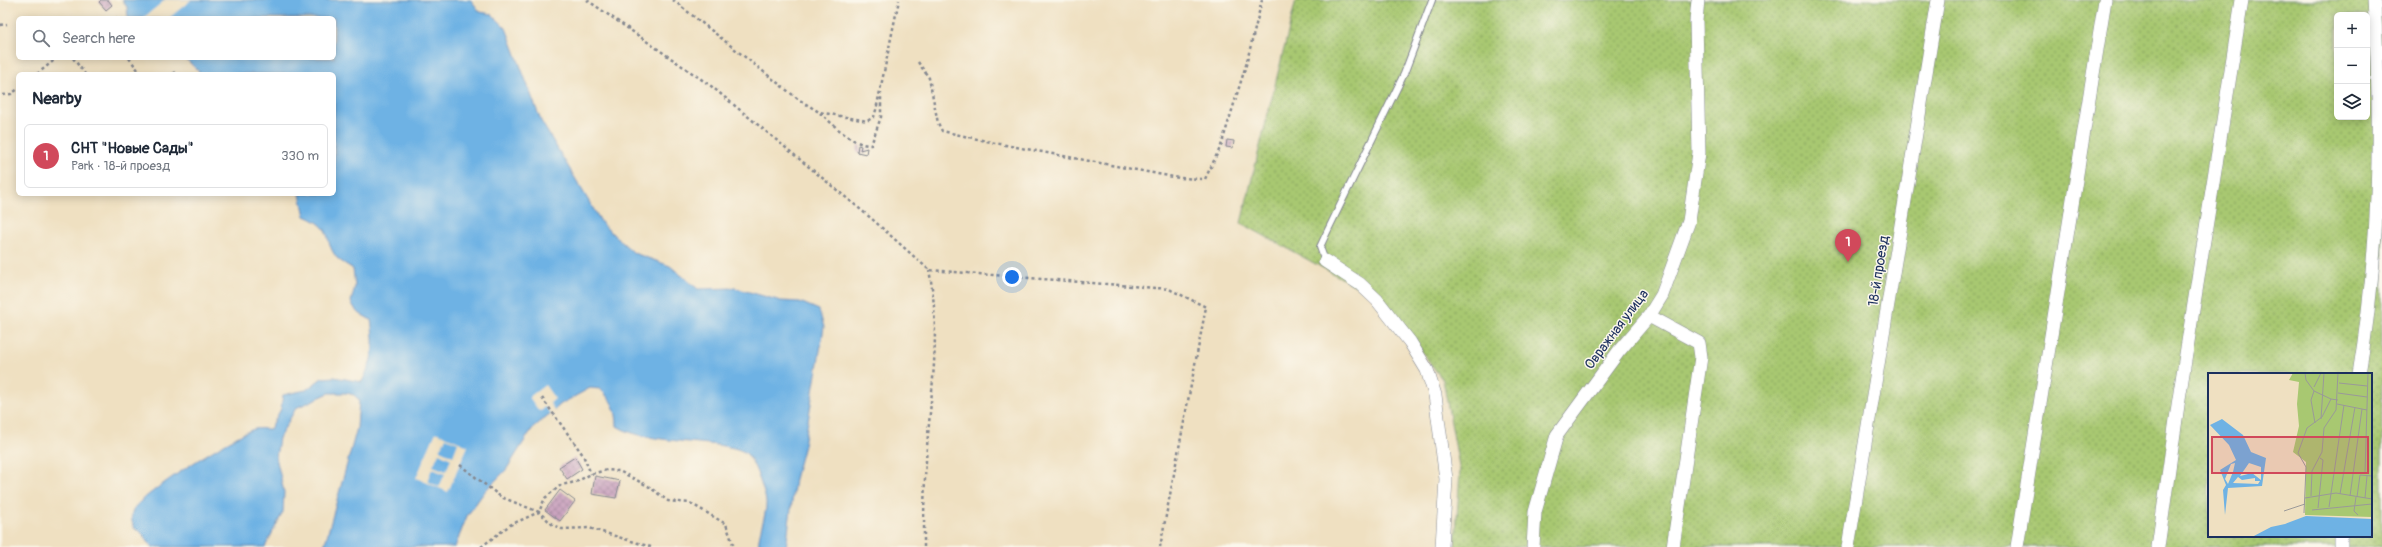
<!DOCTYPE html>
<meta charset="utf-8">
<style>
:root{--surface:#fff;--page:#f6f6f7;--text:#1f2937;--muted:#747a83;--line:#e0e1e3;--accent:#d1495b}
body{margin:0;font-family:Pangolin,sans-serif;background:var(--page);color:var(--text)}
.controls{position:absolute;right:12px;top:12px;display:grid;overflow:hidden;border-radius:6px;box-shadow:0 2px 10px #0003}
.controls button{width:36px;height:36px;display:grid;place-items:center;padding:0;border:0;border-bottom:1px solid var(--line);background:var(--surface);color:var(--text);font:20px sans-serif}
.you{position:absolute;left:1012px;top:277px;width:14px;height:14px;margin:-10px;border:3px solid #fff;border-radius:50%;background:#1a73e8;box-shadow:0 0 0 6px #1a73e833}
.badge{display:grid;place-items:center;width:26px;height:26px;border-radius:50%;background:var(--accent);color:#fff;font-size:13px;font-weight:700}
.pin{position:absolute;translate:-50% -33px;filter:drop-shadow(0 1px 2px #0008)}
.pin::after{content:'';position:absolute;top:21px;width:14px;height:12px;background:inherit;clip-path:polygon(0 0,100% 0,50% 100%)}
.list{margin:0;padding:0;list-style:none}
h2{display:flex;justify-content:space-between;align-items:center;height:52px;margin:0;padding:0 16px;font-size:17px}
h2 small{font-size:13px;font-weight:400;color:var(--muted)}
.list li{display:grid;grid-template-columns:26px 1fr auto;gap:12px;align-items:center;box-sizing:border-box;height:64px;margin:0 8px 8px;padding:0 8px;border:1px solid var(--line);border-radius:6px}
.list b{display:block;font-size:15px;white-space:nowrap}
.list p{margin:0;font-size:13px;white-space:nowrap;color:var(--muted)}
.list em{font-size:13px;font-style:normal;color:var(--muted)}
.icon{flex:none;width:22px;height:22px;fill:none;stroke:currentColor;stroke-width:2;stroke-linecap:round;stroke-linejoin:round}
.map{position:relative;flex:none;width:2382px;height:547px;overflow:hidden}
.search{position:absolute;background:var(--surface);box-shadow:0 2px 10px #0003;left:16px;top:16px;width:320px;height:44px;display:flex;align-items:center;gap:10px;box-sizing:border-box;padding:0 14px;border-radius:6px;color:var(--muted);font-size:15px}
.panel{position:absolute;background:var(--surface);box-shadow:0 2px 10px #0003;left:16px;top:72px;width:320px;height:124px;border-radius:6px}
.map>svg:first-child{display:block}
</style>
<div class="map">
<svg width="2382" height="547" viewBox="0 0 2382 547">
<defs>
<pattern id="green-dots" width="8" height="8" patternUnits="userSpaceOnUse"><rect width="8" height="8" fill="#a8c871"/><path d="M2 2h.1M6 6h.1" fill="none" stroke="#88a360" stroke-width="1.8" stroke-linecap="round"/></pattern>
<pattern id="building-cross-hatch" width="8" height="8" patternUnits="userSpaceOnUse"><rect width="8" height="8" fill="#c79fbc"/><path d="M0 0l8 8M0 8l8-8" fill="none" stroke="#a1829c"/></pattern>
</defs>
<rect width="100%" height="100%" fill="#fbf7ec"/>
<filter id="ink" filterUnits="userSpaceOnUse"><feTurbulence type="fractalNoise" baseFrequency=".025" numOctaves="2"/><feDisplacementMap in="SourceGraphic" scale="8" xChannelSelector="R" yChannelSelector="G"/><feConvolveMatrix kernelMatrix="1 2 1 2 8 2 1 2 1" color-interpolation-filters="sRGB"/></filter>
<filter id="wash" filterUnits="userSpaceOnUse"><feTurbulence type="fractalNoise" baseFrequency=".012" numOctaves="4" result="noise"/><feDisplacementMap in="SourceGraphic" scale="16" xChannelSelector="R" yChannelSelector="G"/><feGaussianBlur stdDeviation="0.9" result="paint"/><feColorMatrix in="noise" values="0 0 0 0 0 0 0 0 0 0 0 0 0 0 0 0 0 1.4 0 .05"/><feComposite in="paint" operator="in"/></filter>
<g filter="url(#wash)">
<rect width="100%" height="100%" fill="#efe0c1"/>
<path fill="url(#green-dots)" stroke="#627c68" fill-rule="evenodd" d="M 1296,0 L 2382,0 L 2382,547 L 1455,547 L 1460,471 L 1443,380 L 1385,302 L 1241,223 ZM 2337,15 L 2367,15 L 2367,117 L 2337,117 ZM 2209,374 L 2371,374 L 2371,536 L 2209,536 Z"/>
<path fill="#6eb2e4" stroke="#4470a1" d="M 122,0 L 471,0 L 480,12 L 492,14 L 506,28 L 541,121 L 603,225 L 634,253 L 670,266 L 698,289 L 735,288 L 781,301 L 800,302 L 819,310 L 824,327 L 804,445 L 795,479 L 786,547 L 759,547 C 757,531 770,512 765,496 C 762,486 754,461 747,454 C 732,439 646,446 617,426 C 617,410 612,400 600,389 L 590,388 L 561,404 L 532,429 L 506,470 L 485,491 L 467,516 L 455,547 L 324,547 L 357,428 L 359,400 L 354,395 L 347,393 L 329,393 L 296,408 L 279,438 L 276,457 L 284,492 L 283,512 L 265,547 L 152,547 L 141,532 L 134,528 C 132,522 130,516 133,510 C 139,496 238,432 255,429 C 259,428 265,429 270,429 L 281,409 L 283,395 L 306,390 L 322,378 L 334,377 L 362,382 C 374,356 375,348 371,320 L 357,312 L 351,302 L 355,286 L 353,269 C 348,265 341,262 337,258 C 321,237 337,230 305,216 L 300,194 L 334,194 L 334,74 L 201,74 L 185,58 L 334,58 L 334,18 L 128,18 L 127,7 Z"/>
<path fill="#efe0c1" fill-rule="evenodd" d="M 165,0 L 191,0 L 169,18 L 143,18 Z
M 545,385 L 555,399 L 550,403 L 555,411 L 551,415 L 545,407 L 539,411 L 529,397 Z
M 436,432 L 468,446 L 448,492 L 416,478 ZM 446,438 L 458,443 L 453,456 L 440,450 ZM 439,453 L 451,459 L 446,471 L 433,466 ZM 432,469 L 445,474 L 439,487 L 427,481 Z"/>
<g id="blocks">
<path fill="url(#building-cross-hatch)" d="M 101,0 L 108,0 L 112,5 L 106,10 L 99,2 Z
M 1227,140 L 1234,141 L 1233,148 L 1226,147 Z
M 858,145 L 861,146 L 860,150 L 867,148 L 866,154 L 857,152 Z
M 575,457 L 582,469 L 567,479 L 559,467 Z
M 595,476 L 620,481 L 616,498 L 592,494 Z
M 560,490 L 575,501 L 560,521 L 545,510 Z"/>
</g>
</g>
<g filter="url(#ink)">
<use href="#blocks" fill-opacity="0" stroke="#858890" stroke-width="1"/>
<g fill="none" stroke-linecap="round" stroke-linejoin="round">
<g stroke="#858890" stroke-width="8">
<path id="lane" d="M 1325,261 L 1320,247 L 1327,232 L 1404,74 L 1432,0"/>
</g>
<g stroke="#858890" stroke-width="14">
<path id="street" d="M 1325,261 L 1360,284 L 1377,300 L 1410,342 L 1427,370 L 1435,395 L 1446,479 L 1442,547
M 1649,316 L 1699,343 L 1701,357 L 1673,547
M 2359,374 C 2380,251 2382,124 2374,0
M 1533,547 L 1535,512 L 1557,435 L 1619,351 L 1649,316 L 1662,295 L 1689,221 L 1699,153 L 1696,21 L 1698,0
M 1848,547 L 1938,0
M 2017,547 L 2105,0
M 2158,547 L 2178,405 L 2242,0
M 2341,547 L 2341,536"/>
</g>
<path stroke="#858890" stroke-width="2.5" stroke-dasharray="3 3" stroke-linecap="butt" d="M 587,0 L 711,86 L 872,219 L 929,270 L 1169,289 L 1206,307 L 1160,547
M 673,0 L 798,99 L 819,112 L 867,121 L 874,117 L 876,110 L 899,0
M 116,18 L 117,18
M 0,25 L 7,24
M 73,58 L 85,74
M 129,58 L 141,74
M 918,62 L 929,78 L 938,123 L 942,131 L 995,143 L 1179,178 L 1205,179 L 1221,146 L 1246,65 L 1262,0
M 37,74 L 57,58
M 173,74 L 176,72 L 177,74
M 3,95 L 11,94 L 18,89
M 820,113 C 833,124 853,146 871,145 L 881,117 L 881,93
M 542,398 L 583,455 L 591,474
M 460,465 L 501,497 L 539,512 L 545,498 L 561,485 L 576,482 L 591,474 L 607,470 L 619,471 L 648,486 L 668,501 L 690,503 L 726,524 L 734,547
M 481,547 L 510,525 L 539,512 L 553,525 L 562,529 L 589,528 L 651,547
M 924,547 C 924,518 924,490 926,461 C 930,397 942,334 929,270"/>
<use href="#lane" stroke="#fff" stroke-width="6"/>
<use href="#street" stroke="#fff" stroke-width="13"/>
</g>
</g>
<g text-anchor="middle" stroke-width="3" stroke-linejoin="round" paint-order="stroke">
<g font-size="14" fill="#1b2f5e" stroke="#fbf7ec">
<text transform="translate(1878 271) rotate(-81)" y="5">18-й проезд</text>
<text transform="translate(1616 329) rotate(-53)" y="5">Овражная улица</text>
</g>
</g>
<g transform="translate(2208 373)">
<rect width="164" height="164" fill="#efe0c1"/>
<path d="M 85,0 L 164,0 L 164,144 L 97,142 L 98,89 L 85,79 L 91,53 L 89,31 L 91,9 L 81,7 Z" fill="#a8c871"/>
<path d="M 14,46 L 35,62 L 43,79 L 58,85 L 54,113 L 20,115 L 17,142 L 15,117 L 18,112 L 12,97 L 28,87 L 21,72 L 2,52 ZM 27,90 L 25,99 L 20,111 L 17,106 L 23,91 ZM 41,90 L 53,94 L 53,107 L 44,100 L 32,103 ZM 30,104 L 34,107 L 47,105 L 47,108 L 52,108 L 50,111 L 25,110 ZM 98,143 L 164,146 L 164,164 L 44,164 L 63,154 L 77,151 Z" fill="#6eb2e4" fill-rule="evenodd"/>
<path fill="none" stroke="#9a9999" stroke-width="1" d="M 97,0 L 98,7 L 106,18 L 123,26 L 130,27M 131,10 L 159,13M 106,14 L 113,0M 106,18 L 103,27 L 107,50M 130,20 L 159,24M 129,31 L 159,37M 113,46 L 116,0M 157,101 L 160,0M 132,121 L 147,34M 103,123 L 104,98 L 114,79 L 116,55 L 128,37 L 130,0M 142,123 L 154,36M 148,124 L 146,138 L 150,142M 149,124 L 152,102 L 164,103M 97,125 L 128,120 L 164,126M 157,125 L 159,103M 121,134 L 136,32M 110,135 L 115,87 L 112,85M 104,137 L 164,131M 76,138 L 97,131M 96,140 L 98,94 L 90,80 L 99,55 L 114,44 L 123,26"/>
<path fill="#d1495b" fill-opacity="0.15" stroke="#d1495b" stroke-width="2" d="M 4,64 L 160,64 L 160,100 L 4,100 Z"/>
<rect width="164" height="164" fill="none" stroke="#1b2f5e" stroke-width="2"/>
</g>
</svg>
<div class="controls">
<button>+</button>
<button>−</button>
<button><svg class="icon" aria-label="layers" viewBox="0 0 24 24"><path d="M12 4l9 5-9 5-9-5zM3 14l9 5 9-5"/></svg></button>
</div>
<div class="you"></div>
<div class="pin badge" style="left:1848px;top:262px">1</div>
<div class="search"><svg class="icon" aria-label="search" viewBox="0 0 24 24"><circle cx="10" cy="10" r="6"/><path d="M15 15l6 6"/></svg>Search here</div>
<section class="panel">
<h2>Nearby<small></small></h2>
<ul class="list">
<li><span class="badge">1</span><div><b>СНТ &quot;Новые Сады&quot;</b><p>Park · 18-й проезд</p></div><em>330 m</em></li>
</ul>
</section>
</div>
